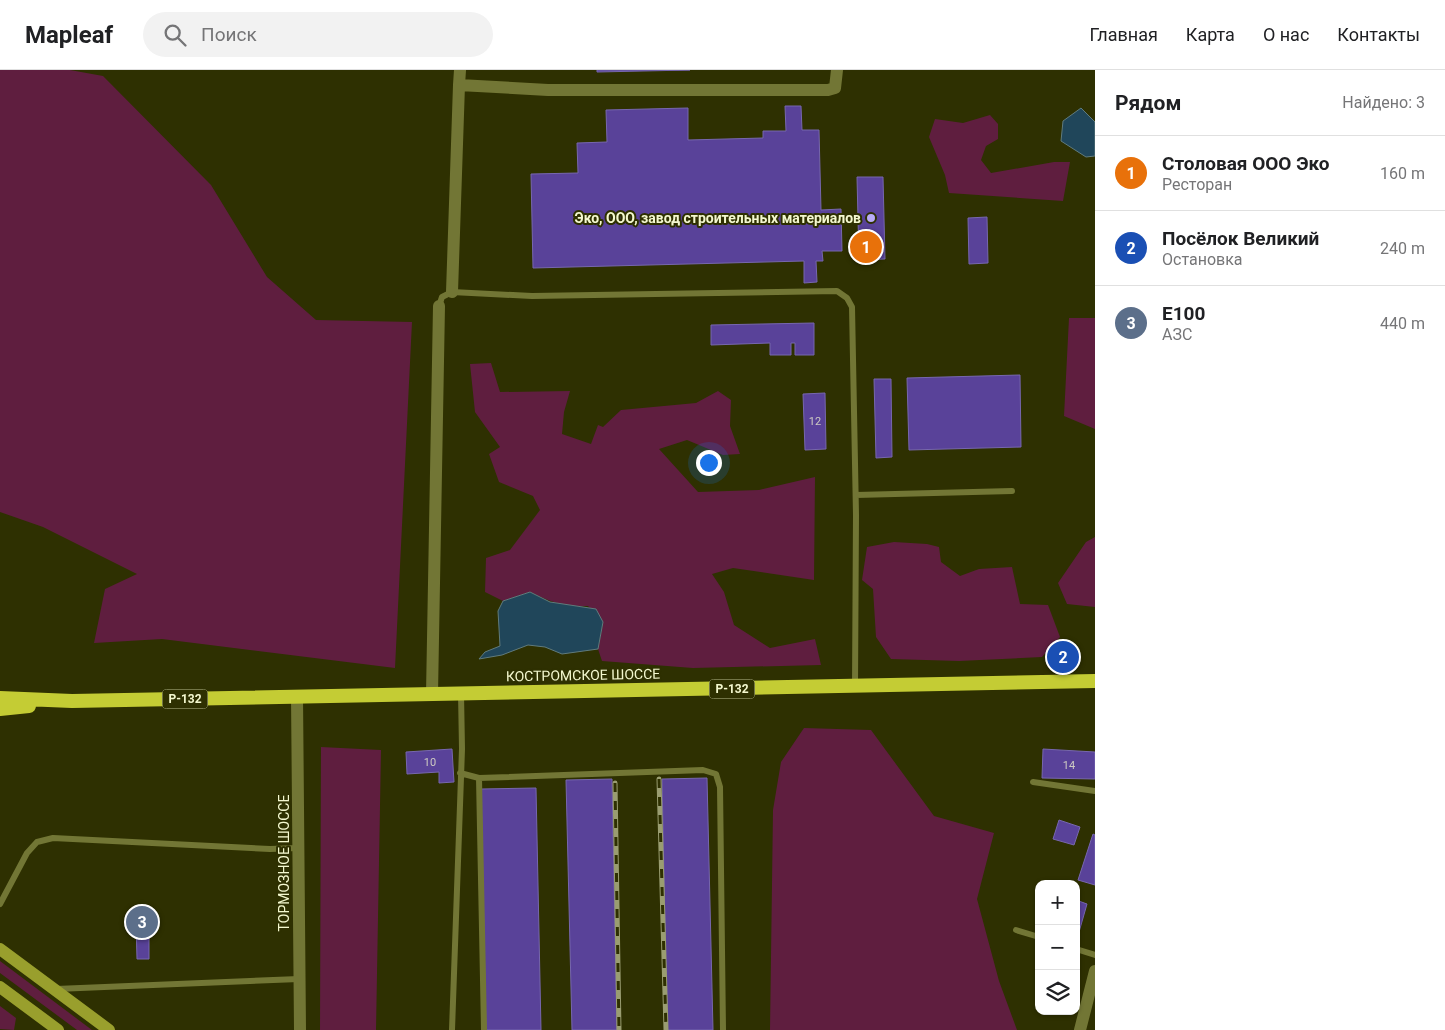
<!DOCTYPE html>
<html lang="ru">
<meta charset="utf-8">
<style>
:root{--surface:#fff;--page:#f2f2f2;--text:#202124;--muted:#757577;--line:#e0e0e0;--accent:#0f766e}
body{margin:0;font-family:Roboto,sans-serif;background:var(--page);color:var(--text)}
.controls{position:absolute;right:15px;bottom:15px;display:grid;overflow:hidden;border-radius:10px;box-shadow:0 1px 4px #0004}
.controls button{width:45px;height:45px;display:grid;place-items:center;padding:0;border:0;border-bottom:1px solid var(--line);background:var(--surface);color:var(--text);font:25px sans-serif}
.you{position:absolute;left:708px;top:392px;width:18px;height:18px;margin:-12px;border:4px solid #fff;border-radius:50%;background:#1a73e8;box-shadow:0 0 0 8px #1a73e833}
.badge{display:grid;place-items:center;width:32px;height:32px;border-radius:50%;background:var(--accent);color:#fff;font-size:16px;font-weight:700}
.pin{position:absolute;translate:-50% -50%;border:2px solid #fff;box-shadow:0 1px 5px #0006}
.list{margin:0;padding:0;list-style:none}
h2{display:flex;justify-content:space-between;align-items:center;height:65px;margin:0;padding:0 20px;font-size:21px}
h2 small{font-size:16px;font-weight:400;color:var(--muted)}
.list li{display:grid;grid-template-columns:32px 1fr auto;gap:15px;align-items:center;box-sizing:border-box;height:75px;padding:0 20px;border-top:1px solid var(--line)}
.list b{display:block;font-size:19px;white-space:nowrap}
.list p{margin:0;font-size:16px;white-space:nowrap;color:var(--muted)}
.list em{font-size:16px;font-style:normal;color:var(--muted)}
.icon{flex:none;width:28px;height:28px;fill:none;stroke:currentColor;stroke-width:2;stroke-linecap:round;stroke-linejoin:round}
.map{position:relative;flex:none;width:1095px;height:960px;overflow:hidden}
header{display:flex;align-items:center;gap:30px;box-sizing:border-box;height:70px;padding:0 25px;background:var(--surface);border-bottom:1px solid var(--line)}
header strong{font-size:24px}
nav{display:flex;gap:28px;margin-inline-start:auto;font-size:18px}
.search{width:350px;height:45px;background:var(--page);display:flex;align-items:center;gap:12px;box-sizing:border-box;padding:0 18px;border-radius:28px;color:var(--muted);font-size:19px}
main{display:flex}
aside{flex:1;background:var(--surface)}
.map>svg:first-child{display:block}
</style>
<header>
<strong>Mapleaf</strong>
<div class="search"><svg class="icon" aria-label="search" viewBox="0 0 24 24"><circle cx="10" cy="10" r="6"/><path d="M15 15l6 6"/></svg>Поиск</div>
<nav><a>Главная</a><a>Карта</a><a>О нас</a><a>Контакты</a></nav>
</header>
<main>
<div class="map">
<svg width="1095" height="960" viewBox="0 0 1095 960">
<rect width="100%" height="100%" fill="#2e3001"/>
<path fill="#5f1e3f" d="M 0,0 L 70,0 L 103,6 L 211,115 L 267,207 L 316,250 L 412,252 L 395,598 L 162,569 L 94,573 L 105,519 L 137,504 L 43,457 L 0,442 Z
M 990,45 L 998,54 L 998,69 L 986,76 L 981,90 L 991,103 L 1054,92 L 1070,92 L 1063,131 L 949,123 L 945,105 L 929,67 L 935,49 L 963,53 Z
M 1069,248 L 1095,248 L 1095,359 L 1064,346 Z
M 491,293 L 500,322 L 570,321 L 564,342 L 562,364 L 591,374 L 598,355 L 603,357 L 621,340 L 696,333 L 718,321 L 731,330 L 730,356 L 740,384 L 723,385 L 687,370 L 659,379 L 698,422 L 759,420 L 815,407 L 814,510 L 733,498 L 712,504 L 724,522 L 734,555 L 770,578 L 815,569 L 821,595 L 693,598 L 602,591 L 598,579 L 603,553 L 588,536 C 565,537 550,532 530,522 L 503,531 L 485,522 L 486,488 L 510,480 L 540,440 L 533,426 L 499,412 L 489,384 L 500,377 L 475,342 L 470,294 Z
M 1095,467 L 1095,537 L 1067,534 L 1058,513 L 1086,472 Z
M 894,472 L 927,474 L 939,477 L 941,492 L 960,506 L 979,499 L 1012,497 L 1020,534 L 1048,535 L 1060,567 L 1042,587 L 959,591 L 891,589 L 876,567 L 873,519 L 862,510 L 867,477 Z
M 804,658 L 871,660 L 934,746 L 994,763 L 977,829 L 999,911 L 1017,960 L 770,960 L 773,740 L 781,692 Z
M 321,677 L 381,680 L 376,960 L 320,960 Z
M 0,891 L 92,960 L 77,960 L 0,903 Z
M 0,936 L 16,948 L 14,960 L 0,959 Z"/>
<path fill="#20465a" stroke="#607b7d" d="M 1081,38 L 1095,52 L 1095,86 L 1086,87 L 1061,71 L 1063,51 Z
M 530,522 L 550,532 L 596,539 L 603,552 L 598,579 L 562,584 L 545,577 L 528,575 L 502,585 L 479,589 L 485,582 L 500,576 L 498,541 L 503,531 Z"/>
<path fill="#594299" stroke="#7767ae" d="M 597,0 L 690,0 L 597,2 Z
M 785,36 L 801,36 L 802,60 L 819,60 L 821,140 L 841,139 L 842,181 L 822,181 L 823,191 L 816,191 L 817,212 L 804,213 L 804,191 L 533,198 L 531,104 L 578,103 L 577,73 L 607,72 L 606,40 L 688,38 L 688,70 L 763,68 L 763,61 L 786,61 Z
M 857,107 L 883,107 L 885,189 L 859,190 Z
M 987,147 L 988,193 L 969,194 L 968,148 Z
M 814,253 L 814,285 L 795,285 L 795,273 L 791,273 L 791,285 L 770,285 L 770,273 L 711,275 L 711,255 Z
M 1020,305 L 1021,377 L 909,380 L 907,308 Z
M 874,309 L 891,309 L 892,387 L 876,388 Z
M 825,323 L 826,379 L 805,380 L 803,324 Z
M 452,679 L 454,712 L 439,713 L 439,702 L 407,704 L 406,682 Z
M 1043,679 L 1095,682 L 1095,709 L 1042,708 Z
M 707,708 L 713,960 L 667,960 L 662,709 Z
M 612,709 L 617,960 L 572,960 L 566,710 Z
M 536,718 L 541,960 L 486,960 L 481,719 Z
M 1059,750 L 1080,757 L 1074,775 L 1053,769 Z
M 1093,764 L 1095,765 L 1095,815 L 1078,810 Z
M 1076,830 L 1087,834 L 1079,862 L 1076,861 Z
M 134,850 L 151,850 L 151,857 L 134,857 Z
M 136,853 L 149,853 L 149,889 L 137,889 Z"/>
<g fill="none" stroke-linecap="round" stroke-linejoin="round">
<path stroke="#727635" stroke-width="6" d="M 439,236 L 442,227 L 452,222 L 532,226 L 837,221 L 847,228 L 852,237 L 856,445 L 855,616
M 856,425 L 1012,421
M 460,703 L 479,708 L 703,700 L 716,704 L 720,717 L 723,960
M 479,708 L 484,960
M 1033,712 L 1095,721
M 0,834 L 27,783 L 37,772 L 53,768 L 270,779 L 298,778
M 1016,860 L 1039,867
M 1076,879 L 1095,885
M 56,919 L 299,909
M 452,960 L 462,679 L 461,623"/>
<path stroke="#727635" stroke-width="12" d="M 460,0 L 459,15 L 548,20 L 828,20 L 835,18 L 837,0
M 452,222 L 459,15
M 432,624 L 439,236
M 1080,960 L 1095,901"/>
<path stroke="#727635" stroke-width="12" d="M 297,626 L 300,960"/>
<path stroke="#999f2d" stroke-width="12" d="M 0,879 L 109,960
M 0,917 L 58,960"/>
<path stroke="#c4cc34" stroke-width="14" d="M 0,628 L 72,631 L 1095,611
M 0,639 L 29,636"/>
<g stroke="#9a9d71" stroke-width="5">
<path id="rail" d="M 659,709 L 666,960
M 615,713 L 619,960"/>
</g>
<use href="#rail" stroke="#2e3001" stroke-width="3" stroke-dasharray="9" stroke-linecap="butt"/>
</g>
<circle fill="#b9abf7" stroke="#2e3001" stroke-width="2" cx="871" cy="148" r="5"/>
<g text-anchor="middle" stroke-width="4" stroke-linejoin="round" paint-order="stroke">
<g font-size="11" fill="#cdcac2">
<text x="815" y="355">12</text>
<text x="430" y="696">10</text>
<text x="1069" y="699">14</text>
</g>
<g fill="#2e3001" stroke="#b9bc91" stroke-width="1">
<rect x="709.5" y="609.5" width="45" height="19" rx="4"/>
<rect x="162.5" y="619.5" width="45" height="19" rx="4"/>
</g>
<g font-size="12" font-weight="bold" fill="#f4f8cf">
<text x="732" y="623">Р-132</text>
<text x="185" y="633">Р-132</text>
</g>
<g font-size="14" font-weight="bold" fill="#f4f8cf" stroke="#2e3001" text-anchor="end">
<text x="861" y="153">Эко, ООО, завод строительных материалов</text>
</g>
<g font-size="14" fill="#f4f8cf" stroke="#2e3001">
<text transform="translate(583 605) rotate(-1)" y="5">КОСТРОМСКОЕ ШОССЕ</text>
<text transform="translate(284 793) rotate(-90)" y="5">ТОРМОЗНОЕ ШОССЕ</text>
</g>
</g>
</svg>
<div class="controls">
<button>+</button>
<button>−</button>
<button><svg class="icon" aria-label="layers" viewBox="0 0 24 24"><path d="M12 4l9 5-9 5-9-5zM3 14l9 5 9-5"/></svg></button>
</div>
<div class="you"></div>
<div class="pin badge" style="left:866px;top:177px;background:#e8710a">1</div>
<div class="pin badge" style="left:1063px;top:587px;background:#1a4fb4">2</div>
<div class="pin badge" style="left:142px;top:852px;background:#5c6f8a">3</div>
</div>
<aside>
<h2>Рядом<small>Найдено: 3</small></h2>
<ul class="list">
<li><span class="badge" style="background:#e8710a">1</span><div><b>Столовая ООО Эко</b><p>Ресторан</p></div><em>160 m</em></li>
<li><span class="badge" style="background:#1a4fb4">2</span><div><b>Посёлок Великий</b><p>Остановка</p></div><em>240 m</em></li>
<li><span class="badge" style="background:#5c6f8a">3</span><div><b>E100</b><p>АЗС</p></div><em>440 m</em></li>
</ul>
</aside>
</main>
